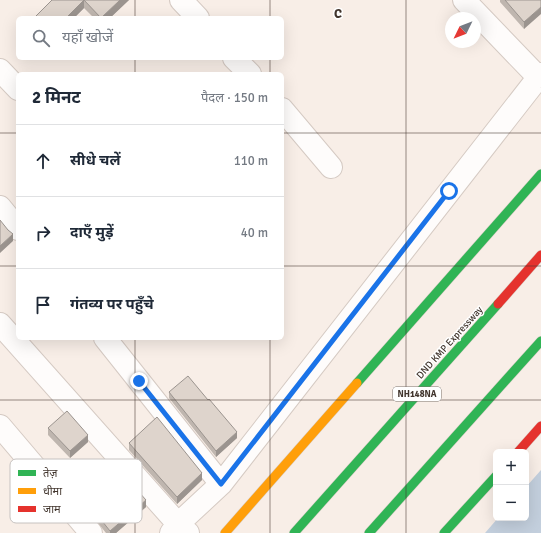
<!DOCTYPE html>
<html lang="hi">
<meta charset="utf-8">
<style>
:root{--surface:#fff;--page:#f2f2f3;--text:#1f2937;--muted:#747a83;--line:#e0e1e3}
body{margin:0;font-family:Signika,"Noto Sans Devanagari",sans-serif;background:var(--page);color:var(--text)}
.controls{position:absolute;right:12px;bottom:12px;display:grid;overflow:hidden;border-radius:6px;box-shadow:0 4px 16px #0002}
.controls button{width:36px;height:36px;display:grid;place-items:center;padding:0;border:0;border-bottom:1px solid var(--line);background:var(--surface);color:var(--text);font:20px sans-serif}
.compass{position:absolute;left:445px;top:12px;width:36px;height:36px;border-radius:50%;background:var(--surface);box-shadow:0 4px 16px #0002;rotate:227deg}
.stop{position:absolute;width:12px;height:12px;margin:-9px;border:3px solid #1a73e8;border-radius:50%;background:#fff}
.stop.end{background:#1a73e8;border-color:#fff;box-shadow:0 1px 4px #0008}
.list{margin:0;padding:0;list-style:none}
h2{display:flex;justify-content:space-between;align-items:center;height:52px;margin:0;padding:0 16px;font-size:17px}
h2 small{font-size:13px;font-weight:400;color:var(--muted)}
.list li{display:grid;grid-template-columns:26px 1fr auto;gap:12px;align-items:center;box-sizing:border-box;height:72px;padding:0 16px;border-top:1px solid var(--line)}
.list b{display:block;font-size:15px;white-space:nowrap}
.list em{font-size:13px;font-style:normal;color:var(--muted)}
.icon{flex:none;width:22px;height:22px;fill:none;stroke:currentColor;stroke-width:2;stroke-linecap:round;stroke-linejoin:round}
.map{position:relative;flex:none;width:541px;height:533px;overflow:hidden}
.search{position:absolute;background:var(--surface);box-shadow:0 4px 16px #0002;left:16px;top:16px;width:268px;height:44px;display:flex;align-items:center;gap:10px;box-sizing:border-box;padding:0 14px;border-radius:6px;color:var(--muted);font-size:15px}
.panel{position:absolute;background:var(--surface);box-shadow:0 4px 16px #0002;left:16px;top:72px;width:268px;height:268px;border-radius:6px}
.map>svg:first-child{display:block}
</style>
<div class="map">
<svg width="541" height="533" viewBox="0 0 541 533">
<rect width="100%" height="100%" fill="#f8eee7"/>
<path fill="#c3cfdd" d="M 541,470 L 541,533 L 485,533 L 498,518 L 526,518 L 526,487 Z"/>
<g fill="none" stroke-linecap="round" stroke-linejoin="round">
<g stroke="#d5cac3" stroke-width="24">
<path id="street" d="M 181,0 L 198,18
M 464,0 L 538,77
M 234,58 L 250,74
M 0,70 L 18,89
M 282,109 L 331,167
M 0,207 L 18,229
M 0,324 L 178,524 L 188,533
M 105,338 L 221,484
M 0,426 L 91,533
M 171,533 L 178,524 L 221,484 L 541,74"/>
</g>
<g stroke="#d5cac3" stroke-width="10">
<path id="fast" d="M 357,383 L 541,174
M 294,533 L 498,304
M 369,533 L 541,341
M 444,533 L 496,476"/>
</g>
<g stroke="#d5cac3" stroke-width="10">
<path id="slow" d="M 225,533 L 357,383"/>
</g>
<g stroke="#d5cac3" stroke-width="10">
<path id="jam" d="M 498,304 L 541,255
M 518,452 L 541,426"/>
</g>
<use href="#street" stroke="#fefcfb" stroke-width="22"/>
<use href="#fast" stroke="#30b455" stroke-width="9"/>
<use href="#slow" stroke="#ff9f0a" stroke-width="9"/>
<use href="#jam" stroke="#e5322d" stroke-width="9"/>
</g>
<path fill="#bfb6af" d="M 52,0 L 129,0 L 110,18 L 94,18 L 84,8 L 74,18 L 34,18 Z
M 500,0 L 541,0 L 524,29 L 500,2 Z
M 169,392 L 237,438 L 216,457 L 169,398 Z
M 48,428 L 88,442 L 70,458 L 48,435 Z
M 129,443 L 202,480 L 177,504 L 129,450 Z
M 79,492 L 146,507 L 116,533 L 106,533 L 79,499 Z"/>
<path fill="#9b948f" d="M 84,0 L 84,8 L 74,18 L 66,18 Z
M 120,0 L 129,0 L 110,18 L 101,18 Z
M 541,7 L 541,14 L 524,29 L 524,22 Z
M 13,234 L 13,241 L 0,253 L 0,246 Z
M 237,432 L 237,438 L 216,457 L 216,451 Z
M 88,435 L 88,442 L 70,458 L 70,451 Z
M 202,473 L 202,480 L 177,504 L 177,497 Z
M 146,500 L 146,507 L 116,533 L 110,533 L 110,531 Z"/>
<path fill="#ded4cc" stroke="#9b948f" d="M 52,0 L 84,0 L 66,18 L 34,18 Z
M 84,0 L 120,0 L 101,18 Z
M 505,0 L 541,0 L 541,7 L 524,22 Z
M 0,220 L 8,230 L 13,234 L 0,246 Z
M 188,376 L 208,400 L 209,399 L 237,432 L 216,451 L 169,392 Z
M 67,411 L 88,435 L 70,451 L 48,428 Z
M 157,417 L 202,473 L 177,497 L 129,443 Z
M 113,463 L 146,500 L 110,531 L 79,492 Z"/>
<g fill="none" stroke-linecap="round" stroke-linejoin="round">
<path stroke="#1a73e8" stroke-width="5" d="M 139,381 L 221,484 L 449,191"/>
</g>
<path fill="none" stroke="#41352d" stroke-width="1" stroke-opacity="0.55" d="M 135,0 L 135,18M 270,0 L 270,18M 406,0 L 406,533M 135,58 L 135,74M 270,58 L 270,74M 0,133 L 18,133M 282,133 L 541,133M 0,266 L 18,266M 282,266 L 541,266M 135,338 L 135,533M 270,338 L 270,533M 0,400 L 541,400"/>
<g text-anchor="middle" stroke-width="3" stroke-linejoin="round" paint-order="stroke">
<rect fill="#fff" stroke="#7a726c" stroke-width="1" x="393" y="387" width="48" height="14" rx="3"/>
<g font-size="9" font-weight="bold" fill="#41352d">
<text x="417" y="397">NH148NA</text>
</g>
<g font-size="10" fill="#41352d" stroke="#fff">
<text transform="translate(449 342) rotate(-48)" y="4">DND KMP Expressway</text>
</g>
</g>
<rect x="10" y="459" width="132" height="64" rx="6" fill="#fff" stroke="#c6c2c0" stroke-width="1"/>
<rect x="18" y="470" width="18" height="6" fill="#30b455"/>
<rect x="18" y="488" width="18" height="6" fill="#ff9f0a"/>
<rect x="18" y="506" width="18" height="6" fill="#e5322d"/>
<g font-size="11" fill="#41352d">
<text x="43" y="477">तेज़</text>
<text x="43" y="495">धीमा</text>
<text x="43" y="513">जाम</text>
</g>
<g font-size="13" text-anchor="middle" font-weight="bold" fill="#41352d" stroke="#fff" stroke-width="3" stroke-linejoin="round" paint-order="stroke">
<text x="338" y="18">C</text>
</g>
</svg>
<div class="controls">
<button>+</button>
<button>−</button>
</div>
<svg class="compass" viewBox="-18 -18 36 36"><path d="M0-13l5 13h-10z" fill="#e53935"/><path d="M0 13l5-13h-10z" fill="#747a83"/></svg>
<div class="stop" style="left:449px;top:191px"></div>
<div class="stop end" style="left:139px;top:381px"></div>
<div class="search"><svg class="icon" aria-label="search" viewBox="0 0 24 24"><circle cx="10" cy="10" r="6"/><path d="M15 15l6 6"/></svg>यहाँ खोजें</div>
<section class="panel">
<h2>2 मिनट<small>पैदल · 150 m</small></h2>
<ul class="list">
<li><svg class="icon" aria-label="ahead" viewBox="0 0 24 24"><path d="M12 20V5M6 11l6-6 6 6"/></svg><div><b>सीधे चलें</b></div><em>110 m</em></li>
<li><svg class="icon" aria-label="right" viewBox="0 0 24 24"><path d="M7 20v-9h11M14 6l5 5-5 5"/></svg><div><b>दाएँ मुड़ें</b></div><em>40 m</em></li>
<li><svg class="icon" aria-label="arrive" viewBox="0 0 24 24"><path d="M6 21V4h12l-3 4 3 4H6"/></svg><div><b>गंतव्य पर पहुँचे</b></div></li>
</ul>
</section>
</div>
